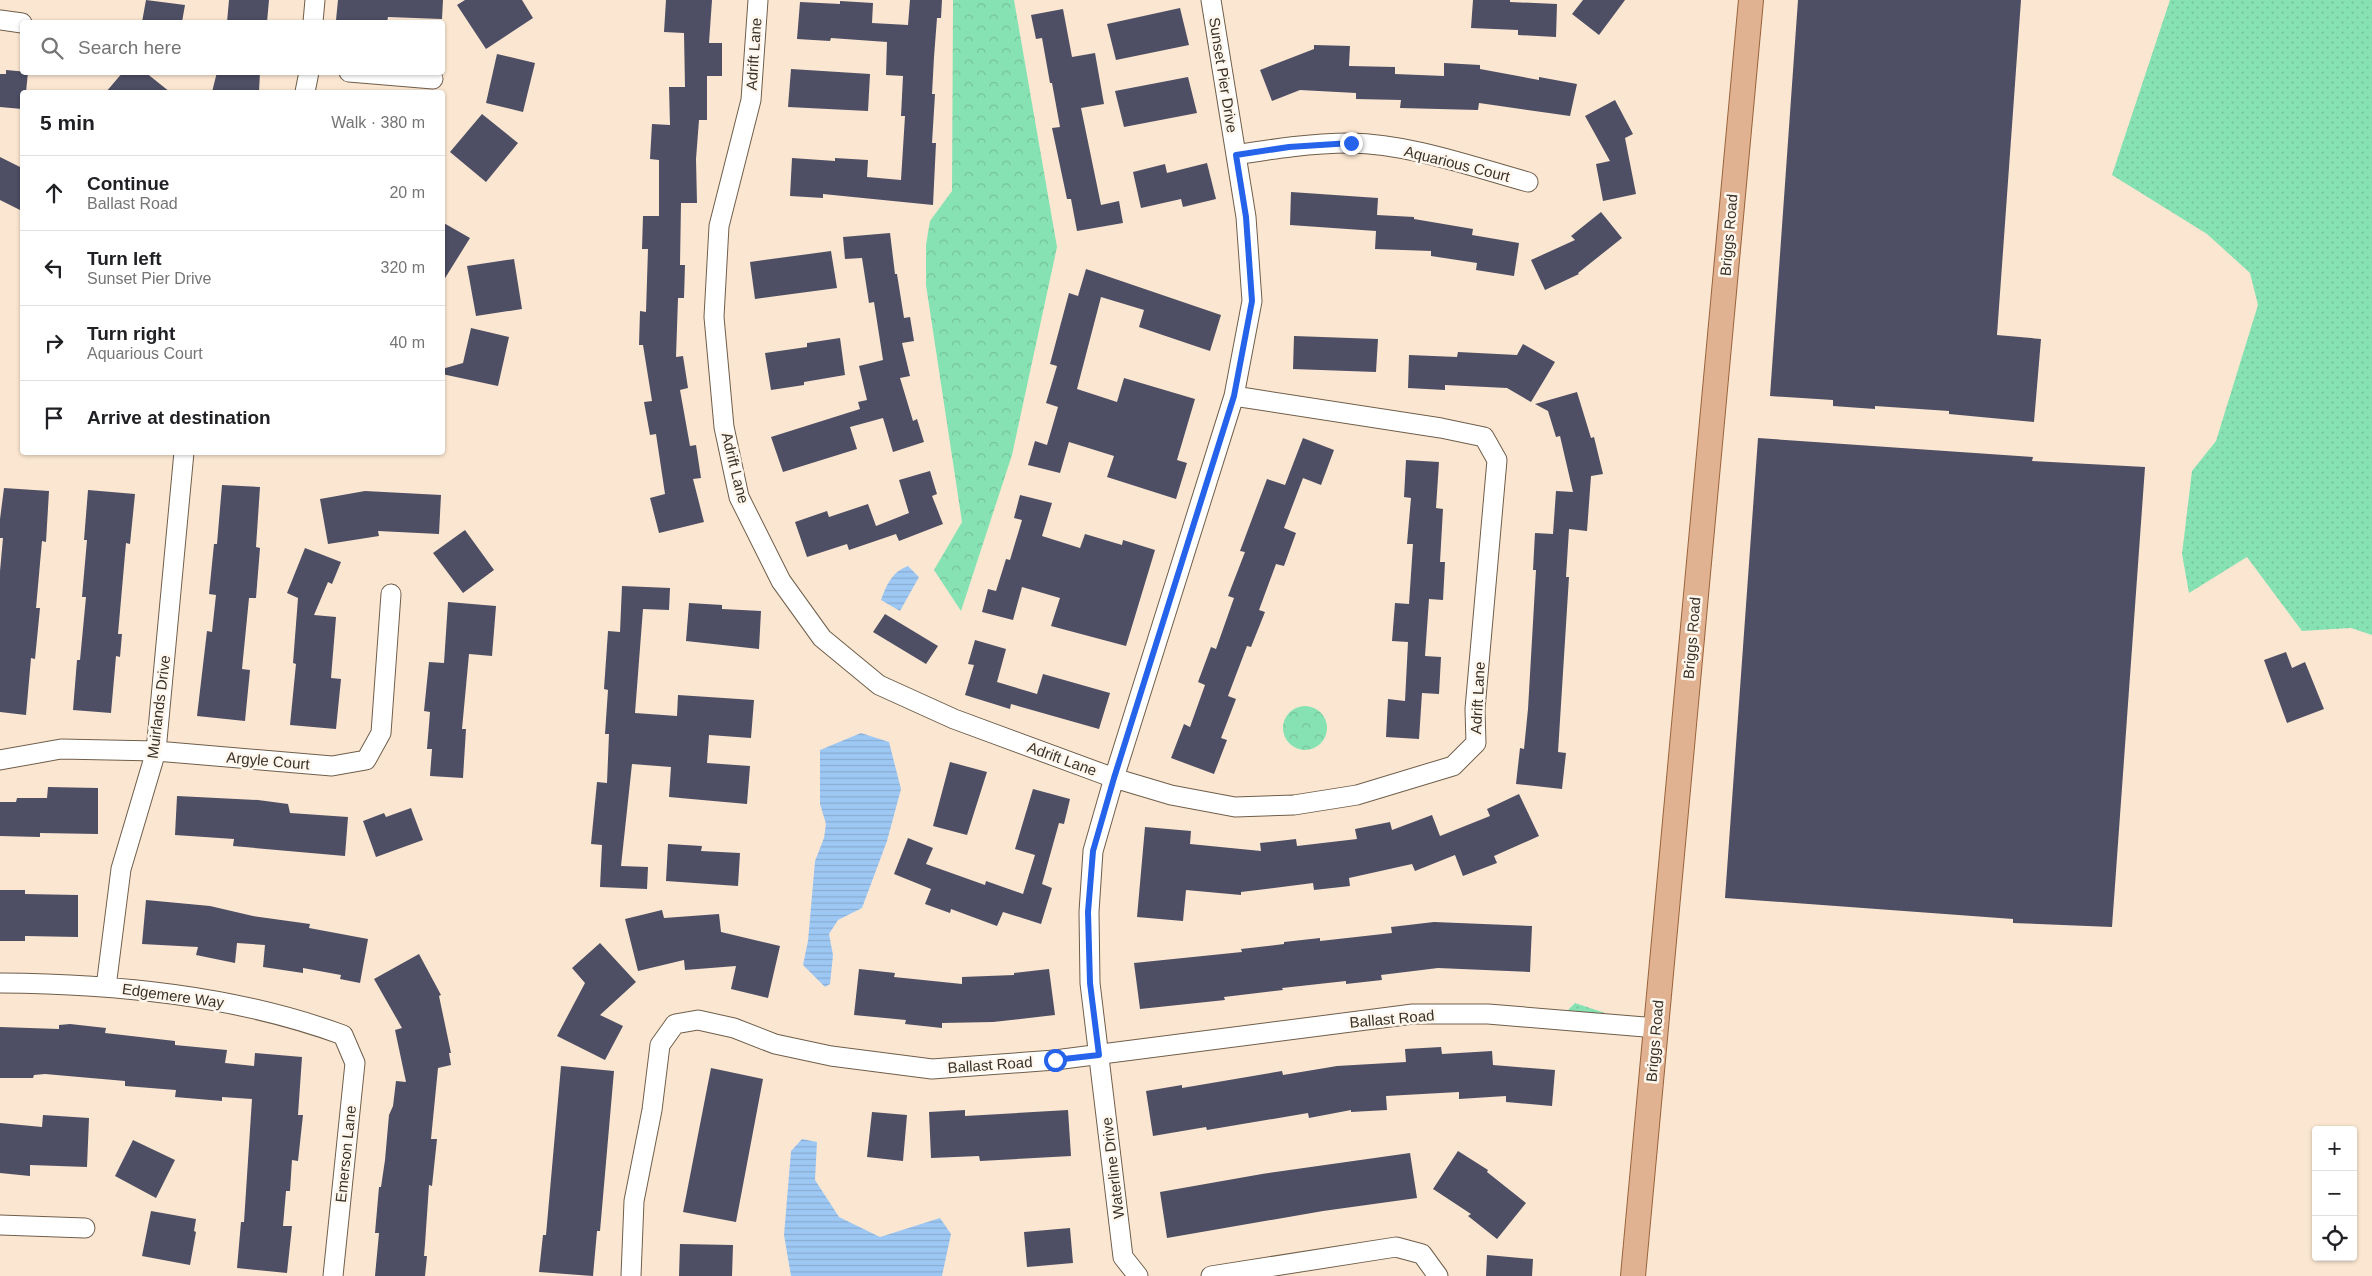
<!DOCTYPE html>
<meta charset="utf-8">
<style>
:root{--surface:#fff;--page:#f2f2f2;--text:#202124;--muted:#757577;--line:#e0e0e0}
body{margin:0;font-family:Arial,sans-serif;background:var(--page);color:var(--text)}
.controls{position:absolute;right:15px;bottom:15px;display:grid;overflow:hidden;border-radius:5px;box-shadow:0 1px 4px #0004}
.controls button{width:45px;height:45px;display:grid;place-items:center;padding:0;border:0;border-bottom:1px solid var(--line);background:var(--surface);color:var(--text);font:25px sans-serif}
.stop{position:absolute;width:15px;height:15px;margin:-11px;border:4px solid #2563eb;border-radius:50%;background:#fff}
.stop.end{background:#2563eb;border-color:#fff;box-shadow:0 1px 5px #0008}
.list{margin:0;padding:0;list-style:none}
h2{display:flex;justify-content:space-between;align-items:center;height:65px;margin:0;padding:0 20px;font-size:21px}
h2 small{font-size:16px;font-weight:400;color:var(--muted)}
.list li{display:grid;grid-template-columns:32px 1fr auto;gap:15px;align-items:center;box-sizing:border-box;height:75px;padding:0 20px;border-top:1px solid var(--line)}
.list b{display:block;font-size:19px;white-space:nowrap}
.list p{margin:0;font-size:16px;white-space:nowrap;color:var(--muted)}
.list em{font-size:16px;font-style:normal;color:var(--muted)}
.icon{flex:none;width:28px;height:28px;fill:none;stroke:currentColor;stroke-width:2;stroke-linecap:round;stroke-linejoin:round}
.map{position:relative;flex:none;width:2372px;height:1276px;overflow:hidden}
.search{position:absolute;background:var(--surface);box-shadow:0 1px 4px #0004;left:20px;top:20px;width:425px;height:55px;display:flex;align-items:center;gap:12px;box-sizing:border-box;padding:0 18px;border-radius:5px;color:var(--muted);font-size:19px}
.panel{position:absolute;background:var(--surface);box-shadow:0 1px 4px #0004;left:20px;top:90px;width:425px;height:365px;border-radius:5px}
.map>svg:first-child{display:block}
</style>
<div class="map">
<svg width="2372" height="1276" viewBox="0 0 2372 1276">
<defs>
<pattern id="grass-dots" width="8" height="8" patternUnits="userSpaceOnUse" patternTransform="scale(1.25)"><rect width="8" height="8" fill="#87e2b3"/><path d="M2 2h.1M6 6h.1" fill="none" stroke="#75c29a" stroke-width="1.8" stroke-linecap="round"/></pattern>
<pattern id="park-crowns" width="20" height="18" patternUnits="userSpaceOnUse" patternTransform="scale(1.25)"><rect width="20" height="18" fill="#87e2b3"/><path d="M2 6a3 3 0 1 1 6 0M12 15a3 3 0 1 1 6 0" fill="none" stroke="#75c29a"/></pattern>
<pattern id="water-rules" width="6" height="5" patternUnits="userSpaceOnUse" patternTransform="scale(1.25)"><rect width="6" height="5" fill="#9ec8f4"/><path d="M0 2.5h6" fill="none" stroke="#89acd1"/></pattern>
</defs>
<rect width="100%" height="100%" fill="#fbe7d1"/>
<path fill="url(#grass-dots)" d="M 2170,0 L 2372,0 L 2372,635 L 2351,628 L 2302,631 L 2247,557 L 2189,593 L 2182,554 L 2192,471 L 2216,441 L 2258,305 L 2250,273 L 2207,234 L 2112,175 Z
M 1575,1003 L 1605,1013 L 1605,1029 L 1569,1028 L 1567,1011 Z"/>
<path fill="url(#park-crowns)" d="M 953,0 L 1014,0 L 1057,247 L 1012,455 L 961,611 L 934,570 L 962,522 L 926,285 L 926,245 L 930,221 L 952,191 Z
M1283 728a22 22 0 1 1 44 0a22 22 0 1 1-44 0Z"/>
<path fill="url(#water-rules)" d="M 908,566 L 919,577 L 900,611 L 881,600 C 887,584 892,572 908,566 Z
M 861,733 L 889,742 L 901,789 L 887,841 L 862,908 L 838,920 L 829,934 L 833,955 L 830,984 L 825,987 L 803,965 L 808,941 L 815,861 L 824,838 L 826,824 L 820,804 L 820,750 Z
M 802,1139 L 817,1142 L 815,1180 L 839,1217 L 880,1237 L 940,1218 L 951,1234 L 942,1276 L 791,1276 L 784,1235 L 791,1151 Z"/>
<path fill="#4e4e64" d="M 146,0 L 185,5 L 182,22 L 142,22 Z
M 229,0 L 269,0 L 267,22 L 227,22 Z
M 338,0 L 443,0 L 442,19 L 388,17 L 387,22 L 336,20 Z
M 465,0 L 522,0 L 533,18 L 486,49 L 457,5 Z
M 666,0 L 712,0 L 709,43 L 722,43 L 722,76 L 707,76 L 707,120 L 699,120 L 696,159 L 697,203 L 681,203 L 680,265 L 685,265 L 684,298 L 678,298 L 676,357 L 683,356 L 688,388 L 680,390 L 690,446 L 696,445 L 701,478 L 693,479 L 704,522 L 659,533 L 650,498 L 665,494 L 656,434 L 650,435 L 644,402 L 652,401 L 643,345 L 639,345 L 640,311 L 646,312 L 648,249 L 642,249 L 643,216 L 659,216 L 659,160 L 650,159 L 652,124 L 670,125 L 669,87 L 685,87 L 684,33 L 664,32 Z
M 910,0 L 942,0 L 941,18 L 937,18 L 934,57 L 932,94 L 935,94 L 932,143 L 936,143 L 933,205 L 823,194 L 823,198 L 790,196 L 792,158 L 835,161 L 835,158 L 868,160 L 867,177 L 901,180 L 905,116 L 901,116 L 903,76 L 886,75 L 887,42 L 831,38 L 830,41 L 797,39 L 800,2 L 840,4 L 840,1 L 873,3 L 872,23 L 908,25 Z
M 1473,0 L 1510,0 L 1510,2 L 1557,4 L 1556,37 L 1518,35 L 1518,30 L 1471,28 Z
M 1583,0 L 1625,0 L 1599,35 L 1572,14 Z
M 1798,0 L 2021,0 L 1997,335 L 2041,339 L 2034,422 L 1949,414 L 1949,411 L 1875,406 L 1875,409 L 1833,406 L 1833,400 L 1770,396 Z
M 1180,8 L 1189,45 L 1116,60 L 1107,24 Z
M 1063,9 L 1072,57 L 1095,53 L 1104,104 L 1081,108 L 1101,205 L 1119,201 L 1123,223 L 1077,231 L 1071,199 L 1067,199 L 1052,128 L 1060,127 L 1052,83 L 1050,83 L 1042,38 L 1036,39 L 1031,15 Z
M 1314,45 L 1350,46 L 1349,66 L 1395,67 L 1395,74 L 1444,76 L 1444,63 L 1480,65 L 1480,69 L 1539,80 L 1539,77 L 1577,84 L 1570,116 L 1479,103 L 1478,110 L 1400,108 L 1401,100 L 1356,99 L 1356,93 L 1300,90 L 1272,101 L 1260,70 L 1314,49 Z
M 497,54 L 535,63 L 523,112 L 486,103 Z
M 791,69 L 870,74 L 868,111 L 788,107 Z
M 6,70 L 28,72 L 26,92 L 22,92 L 22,109 L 0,107 L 0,74 L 6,74 Z
M 123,72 L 145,72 L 170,92 L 106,92 Z
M 217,72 L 260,72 L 259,92 L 212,92 Z
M 1188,77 L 1197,113 L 1124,127 L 1115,91 Z
M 1615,100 L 1633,134 L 1625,138 L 1636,194 L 1603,201 L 1596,164 L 1610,161 L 1585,116 Z
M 482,114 L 518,143 L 486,182 L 450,152 Z
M 0,157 L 22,168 L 22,211 L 0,200 Z
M 1207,163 L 1216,199 L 1183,207 L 1181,199 L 1141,208 L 1133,172 L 1165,164 L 1167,173 Z
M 1291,192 L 1378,198 L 1377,215 L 1414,217 L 1414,219 L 1473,229 L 1472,235 L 1519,243 L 1514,276 L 1476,270 L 1477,263 L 1431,256 L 1431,251 L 1375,249 L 1376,231 L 1290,225 Z
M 1601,212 L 1622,238 L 1578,273 L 1579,274 L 1545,290 L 1531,260 L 1575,240 L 1571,236 Z
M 442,222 L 470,238 L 442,283 Z
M 890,233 L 895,274 L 897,274 L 904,318 L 910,317 L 914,341 L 902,343 L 910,376 L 900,378 L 913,421 L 917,419 L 924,442 L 893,452 L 883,418 L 850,427 L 857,449 L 783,472 L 771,437 L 860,409 L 858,402 L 867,400 L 859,366 L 883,360 L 874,302 L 869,303 L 862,258 L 845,259 L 843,237 Z
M 831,251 L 837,288 L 755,299 L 750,262 Z
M 514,259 L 522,309 L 476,316 L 467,266 Z
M 1086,269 L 1221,315 L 1210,351 L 1139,327 L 1144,310 L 1101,297 L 1077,389 L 1117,402 L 1124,378 L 1195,399 L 1177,460 L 1187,463 L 1176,499 L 1107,477 L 1114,456 L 1069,442 L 1060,473 L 1028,465 L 1035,441 L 1047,445 L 1058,407 L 1046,403 L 1057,366 L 1050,364 L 1069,293 L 1078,296 Z
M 471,328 L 509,337 L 498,386 L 442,374 L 442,369 L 463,363 Z
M 1294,336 L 1378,339 L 1376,372 L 1293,369 Z
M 840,338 L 845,375 L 804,382 L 804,385 L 771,390 L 765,353 L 807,347 L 807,343 Z
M 1523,344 L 1555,362 L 1531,402 L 1507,388 L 1445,385 L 1445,390 L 1408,388 L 1409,355 L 1457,357 L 1458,352 L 1517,355 Z
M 1577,392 L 1591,438 L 1594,437 L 1603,474 L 1591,476 L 1587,531 L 1569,529 L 1566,577 L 1569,577 L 1558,752 L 1566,753 L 1562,789 L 1516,784 L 1520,748 L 1524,749 L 1528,709 L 1536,570 L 1533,570 L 1535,533 L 1553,534 L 1556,491 L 1573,492 L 1560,436 L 1556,437 L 1548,411 L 1535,404 Z
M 1303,438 L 1334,450 L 1321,485 L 1303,478 L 1284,528 L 1296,533 L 1284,566 L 1276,564 L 1259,610 L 1265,612 L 1251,647 L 1247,646 L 1228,696 L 1236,699 L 1221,738 L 1227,740 L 1214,774 L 1171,758 L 1184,724 L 1190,727 L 1205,685 L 1198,682 L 1211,647 L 1216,649 L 1234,598 L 1228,596 L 1245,552 L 1240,551 L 1267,479 L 1285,485 Z
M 1758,438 L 2033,457 L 2032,461 L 2145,467 L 2112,927 L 2013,923 L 2013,919 L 1725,898 Z
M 1406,460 L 1439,462 L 1436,508 L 1443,509 L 1440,562 L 1445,562 L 1443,600 L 1429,599 L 1425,656 L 1441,657 L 1439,694 L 1422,693 L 1419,739 L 1386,737 L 1388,699 L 1405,701 L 1408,642 L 1392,641 L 1395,603 L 1409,604 L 1413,544 L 1407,544 L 1411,498 L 1404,497 Z
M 930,471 L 937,494 L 932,496 L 943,524 L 899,541 L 896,534 L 849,550 L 847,544 L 807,557 L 795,522 L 827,511 L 829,517 L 868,504 L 876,526 L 909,513 L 899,480 Z
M 222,485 L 260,487 L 256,547 L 260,548 L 256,598 L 249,598 L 242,669 L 250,670 L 245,721 L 197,716 L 207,631 L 212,632 L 216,595 L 209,594 L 214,544 L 217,544 Z
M 4,488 L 49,491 L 46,542 L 42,541 L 36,608 L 40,608 L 35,659 L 31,658 L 26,715 L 0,712 L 0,571 L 3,538 L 0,538 L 0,519 Z
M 88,490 L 135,494 L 130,544 L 126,543 L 118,634 L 122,634 L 120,657 L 116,656 L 111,713 L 73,710 L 77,660 L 80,660 L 86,597 L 82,597 L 87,540 L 84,540 Z
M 365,491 L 441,495 L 439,534 L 378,531 L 379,536 L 328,544 L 320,499 Z
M 1020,495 L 1052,503 L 1042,536 L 1080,548 L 1085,534 L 1122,545 L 1123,540 L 1155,550 L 1126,646 L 1051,626 L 1060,598 L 1022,587 L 1013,620 L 982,612 L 988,589 L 996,591 L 1006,559 L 1010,560 L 1022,520 L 1014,518 Z
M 465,530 L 494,570 L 463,593 L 433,553 Z
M 305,548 L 341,562 L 332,584 L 328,582 L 314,615 L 336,617 L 331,678 L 341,679 L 336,729 L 290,725 L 296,664 L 293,663 L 298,598 L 287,593 Z
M 622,586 L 670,588 L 669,610 L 643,609 L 635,713 L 677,716 L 678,695 L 754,700 L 751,738 L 709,735 L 707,763 L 750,766 L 747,804 L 669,797 L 671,767 L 632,764 L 621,866 L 648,867 L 647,889 L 600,887 L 602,845 L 591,844 L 597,782 L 607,783 L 609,734 L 605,734 L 608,690 L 604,689 L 608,631 L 620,632 Z
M 448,602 L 496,606 L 492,656 L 469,654 L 462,729 L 466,729 L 463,778 L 430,776 L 432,749 L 427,749 L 430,712 L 424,711 L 429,662 L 444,663 Z
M 689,603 L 722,605 L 722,609 L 761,611 L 759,649 L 686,641 Z
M 885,614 L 938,646 L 926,664 L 873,632 Z
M 975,640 L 1006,649 L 997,682 L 1037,694 L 1043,674 L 1110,693 L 1099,729 L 1011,704 L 1010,709 L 965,695 L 974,665 L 968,664 Z
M 2286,652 L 2292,668 L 2305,662 L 2324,709 L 2287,723 L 2264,660 Z
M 950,762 L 987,772 L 967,835 L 933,826 Z
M 48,787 L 98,788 L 98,834 L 40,833 L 40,837 L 0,836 L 0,802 L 16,802 L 17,798 L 47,798 Z
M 1033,789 L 1070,799 L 1064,824 L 1059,823 L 1042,884 L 1052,888 L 1041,924 L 1003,912 L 997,926 L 951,909 L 950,913 L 925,904 L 931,889 L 894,874 L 908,838 L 933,848 L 926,864 L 985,885 L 986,881 L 1023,894 L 1035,855 L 1015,849 Z
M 1519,794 L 1539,836 L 1494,856 L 1497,863 L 1463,876 L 1455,855 L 1415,871 L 1412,864 L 1349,878 L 1350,886 L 1314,890 L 1313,883 L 1241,892 L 1241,895 L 1186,890 L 1183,921 L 1137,917 L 1145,827 L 1191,831 L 1190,844 L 1261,851 L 1260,843 L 1296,839 L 1297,846 L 1357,839 L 1355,829 L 1390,822 L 1392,830 L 1432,815 L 1440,836 L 1490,816 L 1487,809 Z
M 177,796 L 258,800 L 288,804 L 290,813 L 348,817 L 345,856 L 233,846 L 234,839 L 175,835 Z
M 411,808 L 423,840 L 376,857 L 363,821 L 384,813 L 386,817 Z
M 668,844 L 702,846 L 701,851 L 740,853 L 738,886 L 666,881 Z
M 0,890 L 25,890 L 25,894 L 78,895 L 78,937 L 25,936 L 25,941 L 0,941 Z
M 146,900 L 210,906 L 253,916 L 310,924 L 309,928 L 368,939 L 360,983 L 340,979 L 341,975 L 303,968 L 303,973 L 263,967 L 265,945 L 237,943 L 235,963 L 196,955 L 198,947 L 142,944 Z
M 662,910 L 664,918 L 719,914 L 721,932 L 780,946 L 768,998 L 731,989 L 736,966 L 685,970 L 684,960 L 638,971 L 625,919 Z
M 1434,922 L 1532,926 L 1530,972 L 1438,968 L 1381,975 L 1382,980 L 1346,984 L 1346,981 L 1282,988 L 1283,990 L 1224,997 L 1225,1000 L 1140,1009 L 1134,963 L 1242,952 L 1241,949 L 1284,944 L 1284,942 L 1320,938 L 1320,941 L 1392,933 L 1391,927 Z
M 600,943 L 636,982 L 600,1015 L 623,1026 L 605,1060 L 557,1036 L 585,983 L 572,968 Z
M 419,954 L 441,995 L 439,996 L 451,1053 L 449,1053 L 451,1065 L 438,1068 L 431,1139 L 437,1139 L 432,1186 L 429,1185 L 425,1244 L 424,1256 L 427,1256 L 425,1276 L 375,1276 L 379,1233 L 375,1233 L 379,1187 L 381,1187 L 385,1160 L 389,1115 L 393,1106 L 396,1081 L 406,1082 L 395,1030 L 402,1028 L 374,979 Z
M 859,969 L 895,973 L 894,977 L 962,984 L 962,977 L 1014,975 L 1014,973 L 1049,969 L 1055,1015 L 993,1022 L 942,1023 L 942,1028 L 905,1024 L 906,1020 L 854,1015 Z
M 70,1024 L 106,1028 L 105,1033 L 175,1041 L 175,1045 L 227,1050 L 225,1063 L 254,1066 L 255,1053 L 302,1057 L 298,1115 L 303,1115 L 298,1161 L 292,1160 L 290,1191 L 286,1191 L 283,1226 L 292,1226 L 287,1273 L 237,1268 L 241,1222 L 244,1222 L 252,1099 L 222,1097 L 222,1101 L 175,1097 L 176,1090 L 125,1086 L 125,1081 L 45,1074 L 34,1075 L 33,1078 L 0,1078 L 0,1027 L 59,1029 L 59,1025 Z
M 1441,1047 L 1442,1054 L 1492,1051 L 1493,1065 L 1555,1070 L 1552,1106 L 1506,1102 L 1506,1096 L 1459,1099 L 1459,1092 L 1386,1096 L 1387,1110 L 1351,1112 L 1351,1110 L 1309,1118 L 1308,1113 L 1207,1130 L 1206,1127 L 1153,1136 L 1146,1091 L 1182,1085 L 1182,1088 L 1282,1071 L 1283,1075 L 1337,1066 L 1406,1062 L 1405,1049 Z
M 561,1066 L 614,1071 L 600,1231 L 597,1231 L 593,1276 L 539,1272 L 543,1235 L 546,1235 Z
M 711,1068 L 763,1079 L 736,1222 L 683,1212 Z
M 965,1110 L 965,1116 L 1068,1110 L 1071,1156 L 980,1161 L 979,1156 L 931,1158 L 929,1112 Z
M 872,1112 L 907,1115 L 903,1161 L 867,1157 Z
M 43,1115 L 89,1118 L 87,1167 L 30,1165 L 30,1176 L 0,1173 L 0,1123 L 42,1127 Z
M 133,1140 L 175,1160 L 156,1198 L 115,1176 Z
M 1458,1151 L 1488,1170 L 1487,1172 L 1526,1203 L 1497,1239 L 1468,1216 L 1471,1214 L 1433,1189 Z
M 1410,1153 L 1417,1198 L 1323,1211 L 1167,1238 L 1160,1192 L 1262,1174 Z
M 151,1211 L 196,1219 L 194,1231 L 196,1232 L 190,1265 L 142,1256 Z
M 1070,1228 L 1073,1263 L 1027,1267 L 1024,1232 Z
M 680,1244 L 733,1245 L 732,1276 L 679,1276 Z
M 1487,1255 L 1533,1259 L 1532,1276 L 1486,1276 Z"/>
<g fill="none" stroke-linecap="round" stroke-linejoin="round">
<g stroke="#6f5e4b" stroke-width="21">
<path id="minor" d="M 758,0 L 751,100 L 719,226 L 714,317 L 724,427 L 739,497 L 781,581 L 822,638 L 879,685 L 954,719 L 1114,778 L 1171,795 L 1235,807 L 1294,805 L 1357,795 L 1453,766 L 1476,743 L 1475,709 L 1497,460 L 1484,437 L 1441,428 L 1234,396
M 0,20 L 22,23
M 313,22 L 315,0
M 349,72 L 433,79
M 305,92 L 309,72
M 1236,155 C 1273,149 1311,143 1350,143 C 1410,144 1470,166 1528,182
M 0,760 L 61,749 L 156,751 L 332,766 L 366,760 L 381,733 L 391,594
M 0,983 C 115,984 234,995 343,1035 L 355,1063 L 333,1276
M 106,987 L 121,869 L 156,751 L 184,452
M 0,1225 L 85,1228
M 631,1276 L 634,1201 L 652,1110 L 660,1045 L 675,1024 L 698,1020 L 734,1028 L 775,1044 L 831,1056 L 932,1069 L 1055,1060 L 1413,1014 L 1488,1014 L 1657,1028
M 1138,1276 L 1123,1257 L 1090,983 L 1089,912 L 1093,851 L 1114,778 L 1234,396 L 1252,301 L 1246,217 L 1211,0
M 1211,1276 L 1396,1247 L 1422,1254 L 1438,1276"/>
</g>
<g stroke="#99633c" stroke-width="26">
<path id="major" d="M 1633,1276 L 1751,0"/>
</g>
<use href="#minor" stroke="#fff" stroke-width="19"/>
<use href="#major" stroke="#e0b291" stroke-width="24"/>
</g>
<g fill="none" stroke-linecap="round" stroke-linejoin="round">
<path stroke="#2563eb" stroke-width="6" d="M 1055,1060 L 1099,1055 L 1090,983 L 1088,912 L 1093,851 L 1114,778 L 1234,396 L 1252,301 L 1246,217 L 1236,155 L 1289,147 L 1351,143"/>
</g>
<g text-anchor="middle" stroke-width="5" stroke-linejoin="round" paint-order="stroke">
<g font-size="15" fill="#393229" stroke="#fff7ee">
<text transform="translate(754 54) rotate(-86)" y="5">Adrift Lane</text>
<text transform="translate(1223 75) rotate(81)" y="5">Sunset Pier Drive</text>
<text transform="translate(1457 164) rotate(14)" y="5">Aquarious Court</text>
<text transform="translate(1729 235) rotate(-85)" y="5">Briggs Road</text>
<text transform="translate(735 468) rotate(76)" y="5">Adrift Lane</text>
<text transform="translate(1692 638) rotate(-85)" y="5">Briggs Road</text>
<text transform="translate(1478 698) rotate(-87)" y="5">Adrift Lane</text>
<text transform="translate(159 707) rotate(-83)" y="5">Muirlands Drive</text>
<text transform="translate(1062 759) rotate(20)" y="5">Adrift Lane</text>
<text transform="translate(268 761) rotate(5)" y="5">Argyle Court</text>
<text transform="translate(173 996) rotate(8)" y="5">Edgemere Way</text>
<text transform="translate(1392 1019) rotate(-5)" y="5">Ballast Road</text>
<text transform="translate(1655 1041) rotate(-85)" y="5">Briggs Road</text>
<text transform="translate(990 1065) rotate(-4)" y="5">Ballast Road</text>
<text transform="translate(346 1154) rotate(-84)" y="5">Emerson Lane</text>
<text transform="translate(1113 1168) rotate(-97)" y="5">Waterline Drive</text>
</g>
</g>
</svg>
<div class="controls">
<button>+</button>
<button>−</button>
<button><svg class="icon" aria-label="locate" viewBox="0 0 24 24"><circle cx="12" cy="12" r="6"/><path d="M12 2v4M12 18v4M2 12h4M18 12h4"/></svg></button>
</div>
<div class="stop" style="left:1055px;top:1060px"></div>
<div class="stop end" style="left:1351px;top:143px"></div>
<div class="search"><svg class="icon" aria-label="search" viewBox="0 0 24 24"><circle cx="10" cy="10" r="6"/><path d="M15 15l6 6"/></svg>Search here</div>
<section class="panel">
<h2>5 min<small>Walk · 380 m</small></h2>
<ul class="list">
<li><svg class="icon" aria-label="ahead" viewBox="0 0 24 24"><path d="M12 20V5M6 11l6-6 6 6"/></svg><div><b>Continue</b><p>Ballast Road</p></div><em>20 m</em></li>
<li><svg class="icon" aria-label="left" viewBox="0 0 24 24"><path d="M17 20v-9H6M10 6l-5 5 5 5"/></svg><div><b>Turn left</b><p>Sunset Pier Drive</p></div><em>320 m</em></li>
<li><svg class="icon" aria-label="right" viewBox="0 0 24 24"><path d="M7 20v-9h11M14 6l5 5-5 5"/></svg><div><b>Turn right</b><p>Aquarious Court</p></div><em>40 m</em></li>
<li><svg class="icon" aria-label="arrive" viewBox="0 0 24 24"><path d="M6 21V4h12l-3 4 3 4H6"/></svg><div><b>Arrive at destination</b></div></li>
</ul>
</section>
</div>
